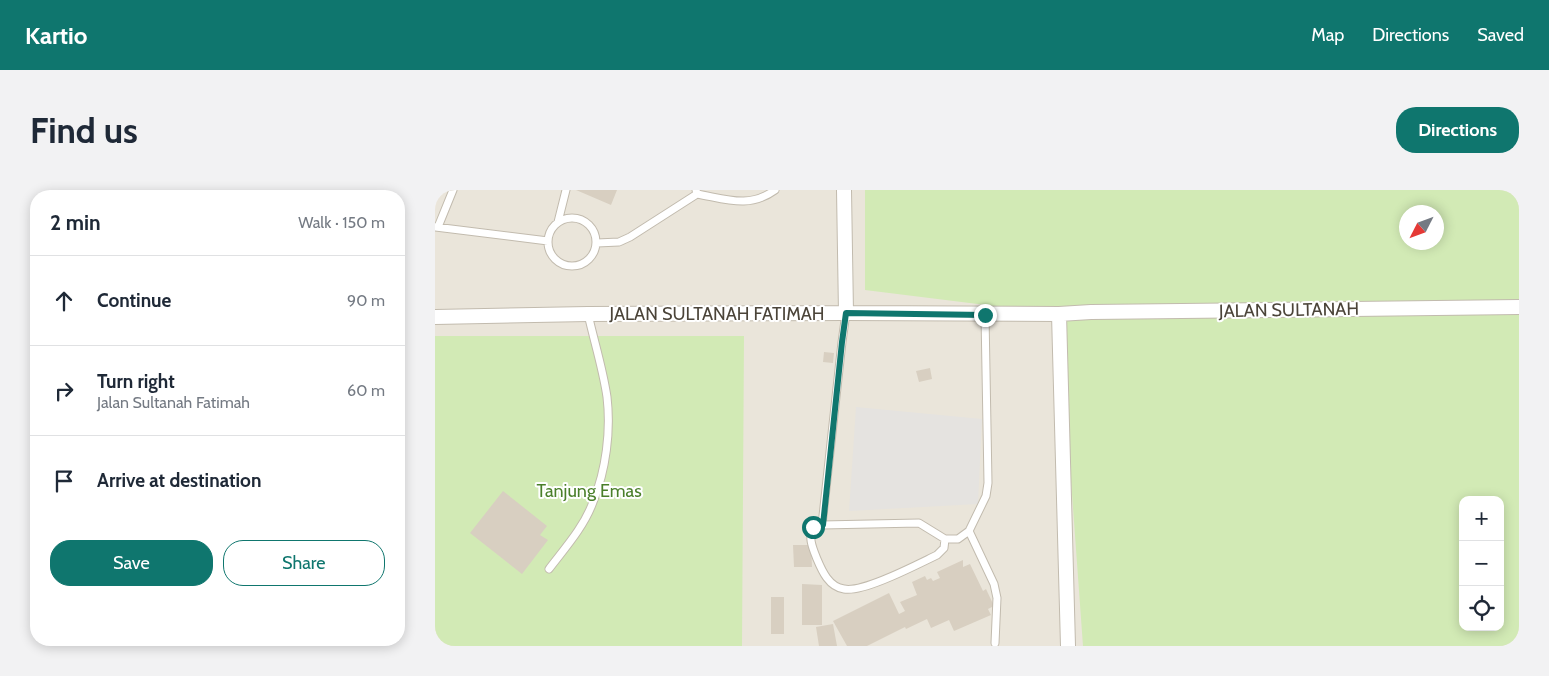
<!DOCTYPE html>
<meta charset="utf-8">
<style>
:root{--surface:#fff;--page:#f2f2f3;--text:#1f2937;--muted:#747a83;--line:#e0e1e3;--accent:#0f766e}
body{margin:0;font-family:Cabin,sans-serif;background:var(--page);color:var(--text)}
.controls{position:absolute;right:15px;bottom:15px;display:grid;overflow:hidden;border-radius:10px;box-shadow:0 2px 12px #0003}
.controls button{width:45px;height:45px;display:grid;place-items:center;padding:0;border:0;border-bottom:1px solid var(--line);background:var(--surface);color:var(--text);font:25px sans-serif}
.compass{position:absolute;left:964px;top:15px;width:45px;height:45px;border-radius:50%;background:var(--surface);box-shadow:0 2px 12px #0003;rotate:228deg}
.stop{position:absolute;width:15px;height:15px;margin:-11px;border:4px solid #0f766e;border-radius:50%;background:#fff}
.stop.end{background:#0f766e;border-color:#fff;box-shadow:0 1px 5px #0008}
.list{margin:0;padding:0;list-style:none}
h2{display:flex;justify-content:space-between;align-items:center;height:65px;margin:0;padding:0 20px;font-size:21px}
h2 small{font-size:16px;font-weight:400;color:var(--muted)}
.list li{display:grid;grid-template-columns:32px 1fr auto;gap:15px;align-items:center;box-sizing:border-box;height:90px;padding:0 20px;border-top:1px solid var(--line)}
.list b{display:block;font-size:19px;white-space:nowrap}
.list p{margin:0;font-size:16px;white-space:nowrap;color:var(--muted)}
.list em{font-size:16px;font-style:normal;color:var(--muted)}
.actions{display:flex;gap:10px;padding:15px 20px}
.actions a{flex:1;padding:11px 0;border:1px solid var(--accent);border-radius:20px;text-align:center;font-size:18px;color:var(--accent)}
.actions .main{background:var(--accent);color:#fff}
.icon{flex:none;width:28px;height:28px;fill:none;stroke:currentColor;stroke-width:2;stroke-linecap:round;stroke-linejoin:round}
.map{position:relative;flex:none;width:1084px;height:456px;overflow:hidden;border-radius:20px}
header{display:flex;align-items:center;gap:30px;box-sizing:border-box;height:70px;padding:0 25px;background:var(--accent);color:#fff}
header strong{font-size:24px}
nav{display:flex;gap:28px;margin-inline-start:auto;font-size:18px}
.intro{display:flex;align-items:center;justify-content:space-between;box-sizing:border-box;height:120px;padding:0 30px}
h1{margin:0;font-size:35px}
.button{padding:12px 22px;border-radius:20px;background:var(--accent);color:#fff;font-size:18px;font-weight:700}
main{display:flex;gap:30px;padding:0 30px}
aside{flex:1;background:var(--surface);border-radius:20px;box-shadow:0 2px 12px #0003}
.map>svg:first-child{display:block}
</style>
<header>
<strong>Kartio</strong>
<nav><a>Map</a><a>Directions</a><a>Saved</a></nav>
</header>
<div class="intro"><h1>Find us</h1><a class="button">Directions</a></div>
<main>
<aside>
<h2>2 min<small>Walk · 150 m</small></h2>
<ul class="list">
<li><svg class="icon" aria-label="ahead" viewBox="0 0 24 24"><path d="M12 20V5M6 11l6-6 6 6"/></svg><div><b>Continue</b></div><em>90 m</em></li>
<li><svg class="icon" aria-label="right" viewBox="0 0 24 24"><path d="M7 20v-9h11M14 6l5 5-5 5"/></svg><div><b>Turn right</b><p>Jalan Sultanah Fatimah</p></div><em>60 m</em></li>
<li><svg class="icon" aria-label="arrive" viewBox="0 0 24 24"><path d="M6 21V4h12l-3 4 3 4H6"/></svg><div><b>Arrive at destination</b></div></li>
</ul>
<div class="actions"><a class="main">Save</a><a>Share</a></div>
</aside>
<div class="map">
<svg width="1084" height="456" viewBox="0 0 1084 456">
<rect width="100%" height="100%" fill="#f6f3ec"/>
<path fill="#eae5da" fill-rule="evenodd" d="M 0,0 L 1084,0 L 1084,456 L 0,456 ZM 972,22 L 1002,22 L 1002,52 L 972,52 ZM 1028,310 L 1065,310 L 1065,437 L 1028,437 Z"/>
<path fill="#d2eab5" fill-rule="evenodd" d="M 430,0 L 1084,0 L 1084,456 L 648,456 L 624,124 L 430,100 ZM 972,22 L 1002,22 L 1002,52 L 972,52 ZM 1028,310 L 1065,310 L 1065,437 L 1028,437 Z
M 0,146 L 309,146 L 307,456 L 0,456 Z"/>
<path fill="#e5e3e0" d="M 421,217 L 547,229 L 543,314 L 414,321 Z"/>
<path fill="#d8cfc1" d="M 141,0 L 182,0 L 176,15 Z
M 389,162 L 399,163 L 398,173 L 388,172 Z
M 495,178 L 497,189 L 484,192 L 481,181 Z
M 68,301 L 112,336 L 105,345 L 113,350 L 87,384 L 35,343 Z
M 358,355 L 376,355 L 377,377 L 359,377 Z
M 528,370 L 528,377 L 535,374 L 548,401 L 551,399 L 559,416 L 553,419 L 556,425 L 519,441 L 514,430 L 496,438 L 492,429 L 471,439 L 470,437 L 432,456 L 412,456 L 398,431 L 454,403 L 464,424 L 470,421 L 465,412 L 482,405 L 477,392 L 490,386 L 492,390 L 496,388 L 498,391 L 505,388 L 502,382 Z
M 367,394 L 387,395 L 387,435 L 367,435 Z
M 336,407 L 349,407 L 349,444 L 336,444 Z
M 398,434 L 402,456 L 384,456 L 381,437 Z"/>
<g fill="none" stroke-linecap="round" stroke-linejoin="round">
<g stroke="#c2bbae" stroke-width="9">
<path id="lane" d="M 262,4 C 291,9 314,19 340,0
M113 52a24 24 0 1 1 48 0a24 24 0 1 1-48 0Z
M 123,32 L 131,0
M 0,37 L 113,51
M 3,37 L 18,0
M 162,53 L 184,52 L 195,47 L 262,4 L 261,0
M 411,123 L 407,152 L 387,335 L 379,337 C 372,346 378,359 382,369 C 387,381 394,397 409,399 C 428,403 483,374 502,365 L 509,358 L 510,349
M 387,335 L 484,333 L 510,349 L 523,349 L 534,341 L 551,306 L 553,293 L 550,125
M 534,341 L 559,394 L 562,408 L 560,453
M 114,379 C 130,358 149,337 158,312 C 171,280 176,241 172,207 C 168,179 159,151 153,124"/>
</g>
<g stroke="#c2bbae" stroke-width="16">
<path id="street" d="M 409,0 L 411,123
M 624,124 L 633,456
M 0,127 L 153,124 L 411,123 L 624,124 L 656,122 L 1084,117"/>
</g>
<use href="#lane" stroke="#fff" stroke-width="7"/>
<use href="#street" stroke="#fff" stroke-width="14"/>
</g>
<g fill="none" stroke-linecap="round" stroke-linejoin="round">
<path stroke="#0f766e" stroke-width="6" d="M 378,337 L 388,335 L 407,152 L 411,123 L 550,125"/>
</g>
<g text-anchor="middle" stroke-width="4" stroke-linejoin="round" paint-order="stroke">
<g font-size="18" fill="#4b4439" stroke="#fff">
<text transform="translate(854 120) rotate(-1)" y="6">JALAN SULTANAH</text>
<text x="282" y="130">JALAN SULTANAH FATIMAH</text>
</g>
<g font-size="18" fill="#4a7f2a" stroke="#fff">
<text x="154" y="307">Tanjung Emas</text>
</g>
</g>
</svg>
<div class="controls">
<button>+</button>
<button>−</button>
<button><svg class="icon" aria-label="locate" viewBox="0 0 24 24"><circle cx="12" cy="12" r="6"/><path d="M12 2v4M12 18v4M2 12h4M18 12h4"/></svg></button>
</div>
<svg class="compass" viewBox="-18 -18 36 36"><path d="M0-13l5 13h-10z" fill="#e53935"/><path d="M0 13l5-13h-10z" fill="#747a83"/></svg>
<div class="stop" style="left:378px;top:337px"></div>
<div class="stop end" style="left:550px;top:125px"></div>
</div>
</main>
